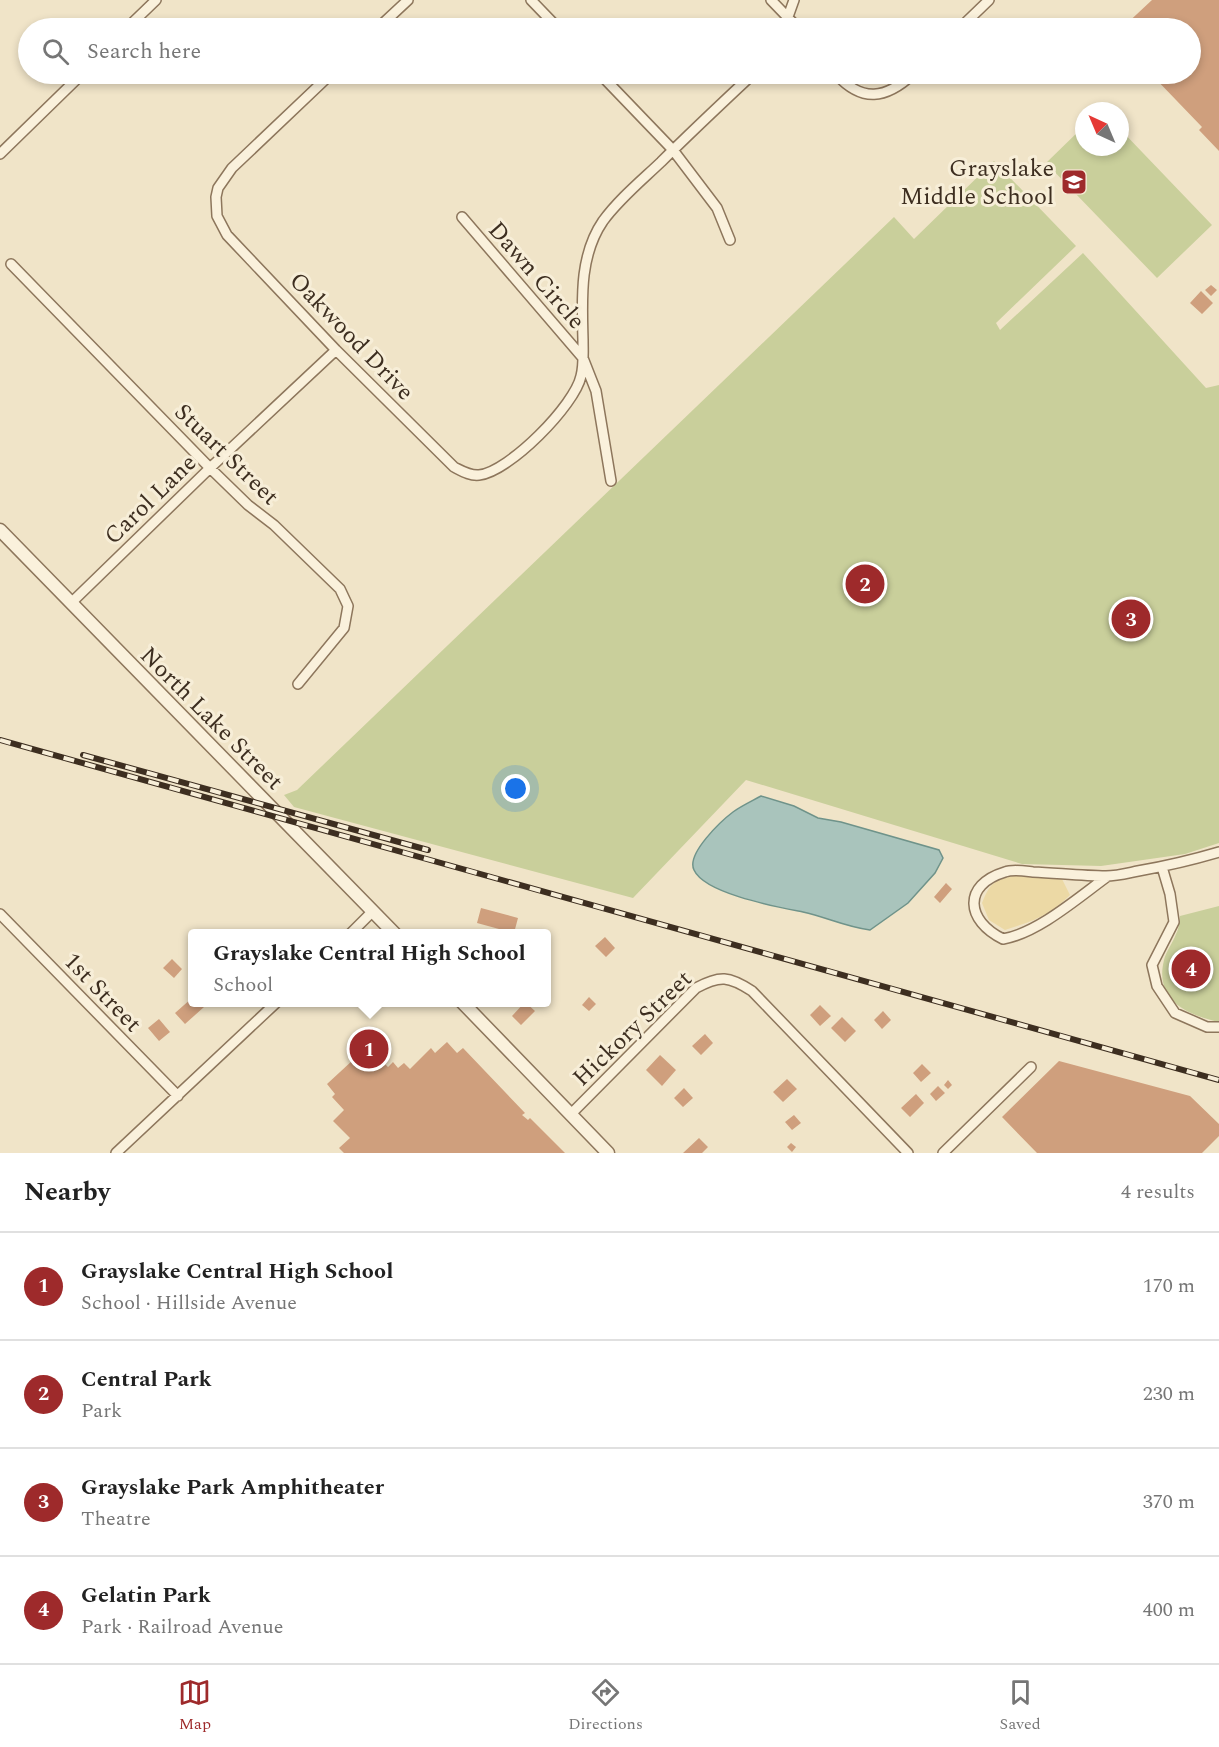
<!DOCTYPE html>
<meta charset="utf-8">
<style>
:root{--surface:#fff;--page:#f2f2f2;--text:#222;--muted:#767676;--line:#e0e0e0;--accent:#9e2a2b}
body{margin:0;font-family:Spectral,serif;background:var(--page);color:var(--text)}
.compass{position:absolute;left:1075px;top:102px;width:54px;height:54px;border-radius:50%;background:var(--surface);box-shadow:0 3px 9px #0003;rotate:316deg}
.you{position:absolute;left:516px;top:789px;width:21px;height:21px;margin:-15px;border:4px solid #fff;border-radius:50%;background:#1a73e8;box-shadow:0 0 0 9px #1a73e833}
.badge{display:grid;place-items:center;width:39px;height:39px;border-radius:50%;background:var(--accent);color:#fff;font-size:20px;font-weight:700}
.pin{position:absolute;translate:-50% -50%;border:3px solid #fff;box-shadow:0 2px 6px #0006}
.popup{position:absolute;left:188px;top:929px;width:363px;height:78px;box-sizing:border-box;display:grid;place-content:center;border-radius:6px;background:var(--surface);filter:drop-shadow(0 2px 4px #0005);font-size:20px;white-space:nowrap;color:var(--muted)}
.popup b{font-size:22px;color:var(--text)}
.popup::after{content:'';position:absolute;left:50%;top:100%;margin-left:-12px;border:12px solid transparent;border-top-color:var(--surface)}
.list{margin:0;padding:0;list-style:none}
h2{display:flex;justify-content:space-between;align-items:center;height:78px;margin:0;padding:0 24px;font-size:26px}
h2 small{font-size:20px;font-weight:400;color:var(--muted)}
.list li{display:grid;grid-template-columns:39px 1fr auto;gap:18px;align-items:center;box-sizing:border-box;height:108px;padding:0 24px;border-top:2px solid var(--line)}
.list b{display:block;font-size:22px;white-space:nowrap}
.list p{margin:0;font-size:20px;white-space:nowrap;color:var(--muted)}
.list em{font-size:20px;font-style:normal;color:var(--muted)}
.icon{flex:none;width:33px;height:33px;fill:none;stroke:currentColor;stroke-width:2;stroke-linecap:round;stroke-linejoin:round}
.map{position:relative;flex:none;width:1219px;height:1153px;overflow:hidden}
.search{position:absolute;background:var(--surface);box-shadow:0 3px 9px #0003;left:18px;right:18px;top:18px;height:66px;display:flex;align-items:center;gap:15px;box-sizing:border-box;padding:0 21px;border-radius:33px;color:var(--muted);font-size:22px}
.sheet{height:510px;background:var(--surface)}
nav{display:flex;justify-content:space-around;align-items:center;box-sizing:border-box;height:84px;border-top:2px solid var(--line);background:var(--surface);font-size:16px;color:var(--muted)}
nav a{display:grid;justify-items:center;gap:3px}
nav .on{color:var(--accent)}
.map>svg:first-child{display:block}
</style>
<div class="map">
<svg width="1219" height="1153" viewBox="0 0 1219 1153">
<rect width="100%" height="100%" fill="#f0e4c8"/>
<path fill="#c9cf9b" d="M 1084,126 L 1084,147 L 1120,147 L 1120,129 L 1212,225 L 1157,278 L 1046,163 Z
M 994,161 L 1076,246 L 996,323 L 1000,330 L 1083,253 L 1206,388 L 1219,385 L 1219,843 L 1185,854 L 1101,866 L 1022,864 L 746,780 L 633,898 L 294,807 L 284,795 L 297,790 L 894,217 L 914,239 Z
M 1219,906 L 1219,1022 C 1187,1015 1154,1000 1164,960 C 1166,951 1173,943 1176,934 C 1179,929 1179,922 1180,916 Z"/>
<path fill="#ecd9a5" d="M 1016,875 L 1061,877 L 1070,895 C 1049,916 1033,921 1005,930 L 989,920 L 982,903 C 991,881 994,881 1016,875 Z"/>
<path fill="#a9c4bc" stroke="#6f938a" stroke-width="1.5" d="M 761,796 L 794,806 L 818,818 L 841,822 L 939,850 L 943,858 L 935,873 L 908,903 L 870,930 C 846,927 826,917 803,912 C 778,907 705,894 694,870 C 686,854 721,821 733,812 C 741,806 752,801 761,796 Z"/>
<path fill="#cf9f7d" d="M 1152,0 L 1219,0 L 1219,151 L 1199,130 L 1202,127 L 1151,74 L 1190,74 L 1190,28 L 1122,28 Z
M 1211,285 L 1217,290 L 1211,296 L 1205,290 Z
M 1201,291 L 1213,303 L 1202,314 L 1190,303 Z
M 1135,607 L 1143,615 L 1127,630 L 1120,622 Z
M 946,883 L 952,889 L 940,903 L 934,897 Z
M 481,908 L 518,918 L 514,933 L 477,923 Z
M 605,937 L 615,948 L 606,957 L 595,946 Z
M 172,959 L 182,969 L 174,978 L 163,968 Z
M 589,997 L 596,1004 L 589,1011 L 582,1005 Z
M 192,998 L 192,1002 L 200,1002 L 204,1007 L 185,1024 L 175,1013 Z
M 525,1002 L 535,1011 L 521,1025 L 512,1016 Z
M 820,1005 L 831,1016 L 820,1026 L 810,1015 Z
M 883,1011 L 891,1020 L 882,1029 L 874,1020 Z
M 842,1017 L 856,1031 L 845,1042 L 831,1028 Z
M 159,1019 L 170,1032 L 159,1041 L 148,1028 Z
M 705,1034 L 713,1043 L 701,1055 L 692,1046 Z
M 447,1042 L 457,1053 L 463,1048 L 525,1113 L 522,1115 L 528,1120 L 530,1118 L 565,1153 L 344,1153 L 339,1148 L 350,1138 L 333,1121 L 344,1110 L 332,1097 L 335,1094 L 327,1084 L 353,1060 L 361,1068 L 370,1060 L 376,1066 L 382,1061 L 388,1067 L 393,1062 L 398,1068 L 404,1063 L 410,1069 L 431,1048 L 435,1053 Z
M 660,1055 L 676,1070 L 662,1086 L 646,1070 Z
M 1059,1061 L 1190,1096 L 1219,1124 L 1219,1136 L 1202,1153 L 1037,1153 L 1002,1117 Z
M 922,1064 L 931,1073 L 921,1082 L 913,1073 Z
M 787,1079 L 797,1089 L 783,1102 L 773,1092 Z
M 948,1080 L 952,1085 L 948,1089 L 944,1085 Z
M 938,1086 L 945,1093 L 936,1101 L 930,1094 Z
M 684,1088 L 693,1098 L 683,1107 L 674,1098 Z
M 916,1094 L 924,1103 L 910,1117 L 901,1108 Z
M 794,1115 L 801,1123 L 792,1130 L 785,1122 Z
M 699,1138 L 708,1147 L 702,1153 L 683,1153 Z
M 791,1143 L 796,1147 L 792,1152 L 787,1147 Z"/>
<g fill="none" stroke-linecap="round" stroke-linejoin="round">
<g stroke="#8d765c" stroke-width="12">
<path id="minor" d="M 531,0 L 558,28
M 771,0 L 798,28
M 127,28 L 156,0
M 378,28 L 408,0
M 784,28 L 794,0
M 960,28 L 989,0
M 331,74 L 232,168 L 218,188 L 216,197 L 217,216 L 227,235 L 336,350 L 454,467 C 462,471 470,476 479,475 C 509,472 575,405 581,376 C 584,365 583,352 583,340 C 582,300 579,256 603,221 C 619,199 641,181 661,162 C 691,132 722,103 753,74
M 600,74 L 673,150 L 717,208 L 730,240
M 836,74 C 862,103 886,99 913,74
M 0,154 L 82,74
M 462,217 L 583,358 L 596,391 L 611,481
M 11,264 L 210,468 L 248,505 L 274,525 L 340,589 L 348,606 L 344,628 L 298,684
M 71,603 L 210,468 L 336,350
M 1162,867 L 1170,894 L 1174,922 L 1152,965 L 1157,986 L 1175,1013 L 1207,1027 L 1219,1027
M 1108,876 C 1079,897 1038,933 1003,939 C 966,921 962,885 1005,872 C 1013,869 1024,871 1033,872 C 1057,873 1082,876 1106,876 C 1117,876 1128,873 1138,871 C 1166,866 1192,860 1219,852
M 0,914 L 178,1096
M 350,934 L 373,911
M 570,1115 L 696,988 C 720,975 729,976 752,991 L 908,1153
M 116,1153 L 277,1002
M 943,1153 L 1031,1067"/>
</g>
<g stroke="#8d765c" stroke-width="15">
<path id="tertiary" d="M 0,530 L 395,934
M 462,1002 L 608,1153"/>
</g>
<use href="#minor" stroke="#faf1dc" stroke-width="9"/>
<use href="#tertiary" stroke="#faf1dc" stroke-width="12"/>
<g stroke="#3d2e20" stroke-width="6">
<path id="rail" d="M 0,740 L 1219,1080
M 83,755 L 428,850"/>
</g>
<use href="#rail" stroke="#f7eed8" stroke-width="4" stroke-dasharray="11" stroke-linecap="butt"/>
</g>
<defs>
<g id="school-square" transform="scale(1.35)"><rect x="-9" y="-9" width="18" height="18" rx="4" fill="#9e2a2b" stroke="#f7eed8"/><path d="M0-5L7-2L0 1L-7-2ZM-4 1L0 2.5L4 1V4Q0 6-4 4Z" fill="#fff"/></g>
</defs>
<g fill-rule="evenodd">
<use href="#school-square" x="1074" y="182"/>
</g>
<g text-anchor="middle" stroke-width="6" stroke-linejoin="round" paint-order="stroke">
<g font-size="24" fill="#3d2e20" stroke="#f7eed8" text-anchor="end">
<text x="1054" y="176">Grayslake<tspan x="1054" dy="28">Middle School</tspan></text>
</g>
<g font-size="24" fill="#3d2e20" stroke="#f7eed8">
<text transform="translate(537 275) rotate(49)" y="8">Dawn Circle</text>
<text transform="translate(352 336) rotate(46)" y="8">Oakwood Drive</text>
<text transform="translate(227 454) rotate(44)" y="8">Stuart Street</text>
<text transform="translate(150 499) rotate(-44)" y="8">Carol Lane</text>
<text transform="translate(212 718) rotate(45)" y="8">North Lake Street</text>
<text transform="translate(103 992) rotate(46)" y="8">1st Street</text>
<text transform="translate(632 1028) rotate(-44)" y="8">Hickory Street</text>
</g>
</g>
</svg>
<svg class="compass" viewBox="-18 -18 36 36"><path d="M0-13l5 13h-10z" fill="#e53935"/><path d="M0 13l5-13h-10z" fill="#767676"/></svg>
<div class="you"></div>
<div class="pin badge" style="left:369px;top:1049px">1</div>
<div class="popup"><b>Grayslake Central High School</b>School</div>
<div class="pin badge" style="left:865px;top:584px">2</div>
<div class="pin badge" style="left:1131px;top:619px">3</div>
<div class="pin badge" style="left:1191px;top:969px">4</div>
<div class="search"><svg class="icon" aria-label="search" viewBox="0 0 24 24"><circle cx="10" cy="10" r="6"/><path d="M15 15l6 6"/></svg>Search here</div>
</div>
<section class="sheet">
<h2>Nearby<small>4 results</small></h2>
<ul class="list">
<li><span class="badge">1</span><div><b>Grayslake Central High School</b><p>School · Hillside Avenue</p></div><em>170 m</em></li>
<li><span class="badge">2</span><div><b>Central Park</b><p>Park</p></div><em>230 m</em></li>
<li><span class="badge">3</span><div><b>Grayslake Park Amphitheater</b><p>Theatre</p></div><em>370 m</em></li>
<li><span class="badge">4</span><div><b>Gelatin Park</b><p>Park · Railroad Avenue</p></div><em>400 m</em></li>
</ul>
</section>
<nav>
<a class="on"><svg class="icon" aria-label="map" viewBox="0 0 24 24"><path d="M3 6l6-2 6 2 6-2v14l-6 2-6-2-6 2zM9 4v14M15 6v14"/></svg>Map</a>
<a><svg class="icon" aria-label="directions" viewBox="0 0 24 24"><path d="M12 3l9 9-9 9-9-9zM9 14v-3h6M13 9l2 2-2 2"/></svg>Directions</a>
<a><svg class="icon" aria-label="saved" viewBox="0 0 24 24"><path d="M7 4h10v16l-5-4-5 4z"/></svg>Saved</a>
</nav>
